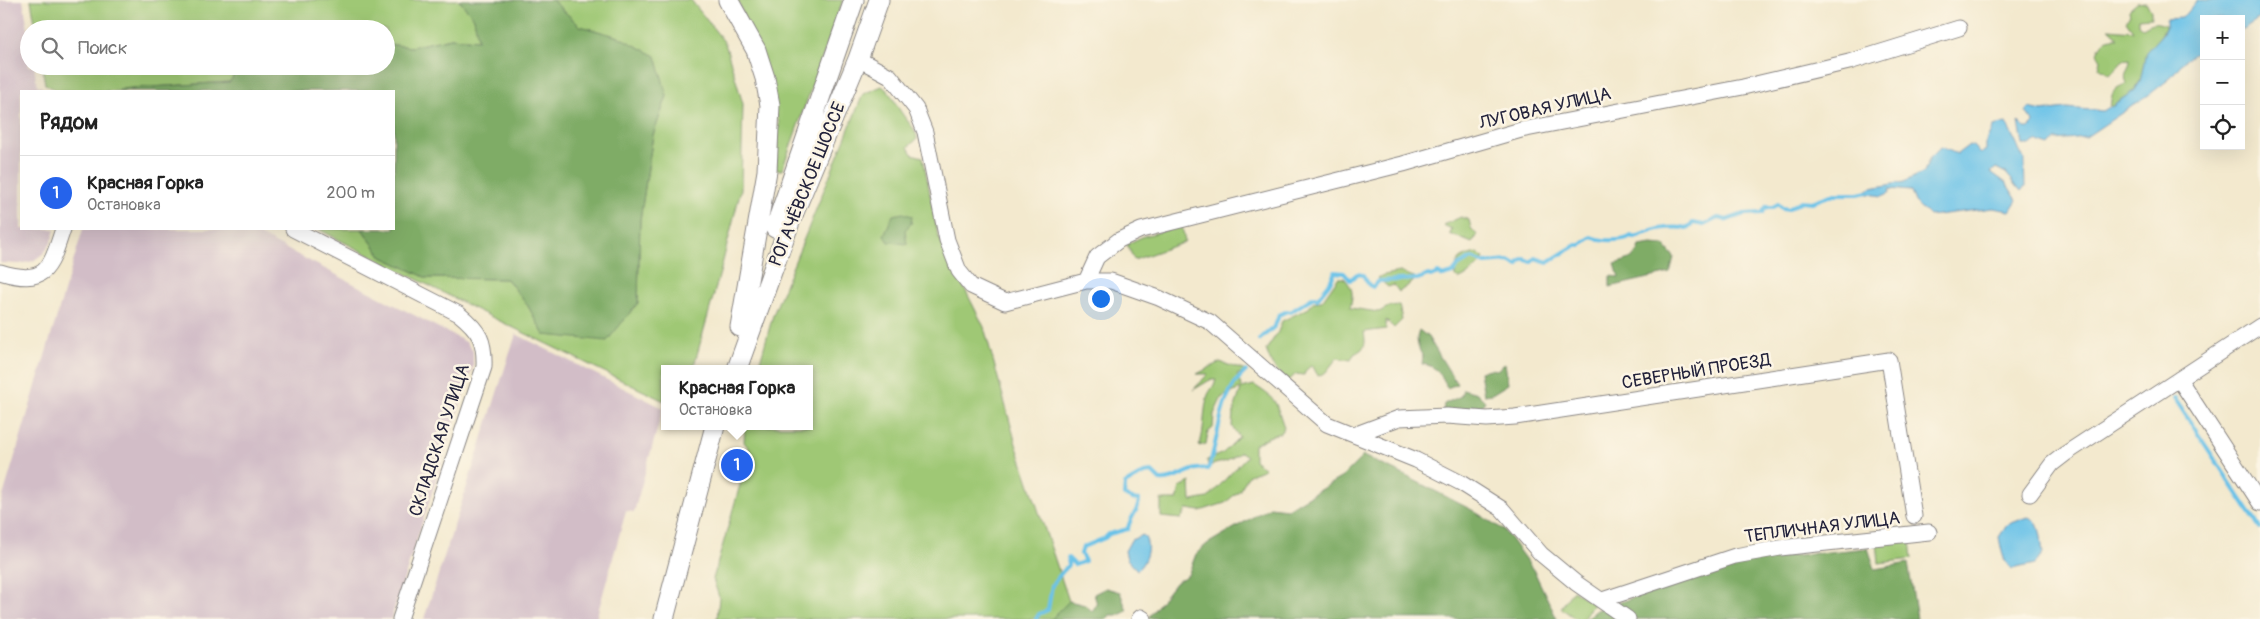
<!DOCTYPE html>
<html lang="ru">
<meta charset="utf-8">
<style>
:root{--surface:#fff;--page:#f2f2f2;--text:#222;--muted:#767676;--line:#e0e0e0;--accent:#2563eb}
body{margin:0;font-family:Pangolin,sans-serif;background:var(--page);color:var(--text)}
.controls{position:absolute;right:15px;top:15px;display:grid;overflow:hidden;border-radius:0px;box-shadow:0 5px 20px #0002}
.controls button{width:45px;height:45px;display:grid;place-items:center;padding:0;border:0;border-bottom:1px solid var(--line);background:var(--surface);color:var(--text);font:25px sans-serif}
.you{position:absolute;left:1100px;top:298px;width:18px;height:18px;margin:-12px;border:4px solid #fff;border-radius:50%;background:#1a73e8;box-shadow:0 0 0 8px #1a73e833}
.badge{display:grid;place-items:center;width:32px;height:32px;border-radius:50%;background:var(--accent);color:#fff;font-size:16px;font-weight:700}
.pin{position:absolute;translate:-50% -50%;border:2px solid #fff;box-shadow:0 1px 5px #0006}
.popup{position:absolute;left:661px;top:365px;width:152px;height:65px;box-sizing:border-box;display:grid;place-content:center;border-radius:0px;background:var(--surface);filter:drop-shadow(0 1px 4px #0005);font-size:16px;white-space:nowrap;color:var(--muted)}
.popup b{font-size:19px;color:var(--text)}
.popup::after{content:'';position:absolute;left:50%;top:100%;margin-left:-10px;border:10px solid transparent;border-top-color:var(--surface)}
.list{margin:0;padding:0;list-style:none}
h2{display:flex;justify-content:space-between;align-items:center;height:65px;margin:0;padding:0 20px;font-size:21px}
h2 small{font-size:16px;font-weight:400;color:var(--muted)}
.list li{display:grid;grid-template-columns:32px 1fr auto;gap:15px;align-items:center;box-sizing:border-box;height:75px;padding:0 20px;border-top:1px solid var(--line)}
.list b{display:block;font-size:19px;white-space:nowrap}
.list p{margin:0;font-size:16px;white-space:nowrap;color:var(--muted)}
.list em{font-size:16px;font-style:normal;color:var(--muted)}
.icon{flex:none;width:28px;height:28px;fill:none;stroke:currentColor;stroke-width:2;stroke-linecap:round;stroke-linejoin:round}
.map{position:relative;flex:none;width:2260px;height:619px;overflow:hidden}
.search{position:absolute;background:var(--surface);box-shadow:0 5px 20px #0002;left:20px;top:20px;width:375px;height:55px;display:flex;align-items:center;gap:12px;box-sizing:border-box;padding:0 18px;border-radius:28px;color:var(--muted);font-size:19px}
.panel{position:absolute;background:var(--surface);box-shadow:0 5px 20px #0002;left:20px;top:90px;width:375px;height:140px;border-radius:0px}
.map>svg:first-child{display:block}
</style>
<div class="map">
<svg width="2260" height="619" viewBox="0 0 2260 619">
<rect width="100%" height="100%" fill="#fcf5e5"/>
<filter id="ink" filterUnits="userSpaceOnUse"><feTurbulence type="fractalNoise" baseFrequency=".02" numOctaves="2"/><feDisplacementMap in="SourceGraphic" scale="10" xChannelSelector="R" yChannelSelector="G"/><feConvolveMatrix kernelMatrix="1 2 1 2 8 2 1 2 1" color-interpolation-filters="sRGB"/></filter>
<filter id="wash" filterUnits="userSpaceOnUse"><feTurbulence type="fractalNoise" baseFrequency=".0096" numOctaves="4" result="noise"/><feDisplacementMap in="SourceGraphic" scale="20" xChannelSelector="R" yChannelSelector="G"/><feGaussianBlur stdDeviation="1.12" result="paint"/><feColorMatrix in="noise" values="0 0 0 0 0 0 0 0 0 0 0 0 0 0 0 0 0 1.4 0 .05"/><feComposite in="paint" operator="in"/></filter>
<g filter="url(#wash)">
<rect width="100%" height="100%" fill="#f3e9ce"/>
<path fill="#d2bdc7" d="M 0,0 L 23,0 L 29,35 L 29,66 L 34,66 L 37,85 L 49,91 L 21,91 L 21,229 L 55,229 L 51,243 L 44,253 L 33,261 L 20,264 L 0,263 Z
M 83,229 L 248,229 L 466,342 L 473,351 L 473,366 L 391,619 L 0,619 L 0,506 Z
M 516,334 L 663,408 L 634,512 L 626,511 L 596,619 L 424,619 Z"/>
<path fill="#9fc874" stroke="#607558" d="M 31,0 L 459,0 L 474,18 L 479,40 L 451,38 L 411,47 L 386,44 L 386,29 L 36,29 Z
M 552,0 L 691,0 L 725,43 L 743,104 L 741,189 L 721,269 L 693,369 L 664,369 L 664,401 L 477,310 L 318,229 L 362,229 L 382,257 L 427,278 L 507,279 L 528,306 L 544,335 L 638,303 L 640,220 L 653,135 L 667,96 L 619,37 L 580,26 Z
M 738,0 L 843,0 L 782,170 L 777,170 L 776,167 L 779,123 Z
M 2146,2 L 2151,11 L 2151,18 L 2138,19 L 2138,24 L 2143,28 C 2152,22 2157,21 2166,26 L 2158,40 L 2146,52 L 2142,77 L 2135,90 L 2110,107 C 2112,93 2112,88 2127,84 C 2122,73 2130,69 2130,59 L 2124,60 L 2110,75 L 2099,68 L 2101,60 L 2097,53 C 2102,41 2106,37 2119,38 L 2109,29 L 2133,31 L 2126,21 L 2130,16 L 2129,10 L 2137,3 Z
M 42,66 L 239,66 L 230,82 L 120,89 L 119,91 L 58,91 L 45,84 Z
M 882,86 C 893,94 895,104 903,115 C 909,124 916,128 917,139 L 908,147 L 912,154 L 923,157 L 938,236 L 984,327 L 1016,444 L 1069,601 L 1051,619 L 717,619 L 719,597 L 713,579 L 750,450 L 744,442 L 745,426 L 810,426 L 810,369 L 758,369 L 773,315 L 863,94 Z
M 1461,217 L 1469,220 L 1471,228 L 1477,235 L 1472,243 L 1450,234 L 1452,229 L 1443,225 Z
M 1182,226 L 1185,242 L 1134,260 L 1127,244 L 1144,236 Z
M 1477,253 L 1484,258 C 1477,268 1471,274 1460,279 L 1455,277 C 1456,259 1459,257 1477,253 Z
M 1400,272 L 1414,277 L 1413,282 L 1399,292 L 1394,285 L 1388,287 L 1378,278 L 1384,275 Z
M 1338,278 L 1344,278 C 1354,289 1353,294 1350,308 L 1379,312 L 1390,306 L 1399,305 L 1402,320 L 1394,328 L 1386,320 L 1386,329 L 1364,332 C 1366,345 1366,348 1354,354 L 1351,360 L 1337,358 L 1326,372 L 1318,376 L 1312,365 L 1306,370 L 1304,375 L 1296,374 L 1287,382 L 1272,365 L 1266,350 L 1278,332 L 1282,321 L 1309,308 L 1313,302 L 1322,301 Z
M 1220,362 L 1246,371 L 1237,375 L 1242,388 L 1254,385 C 1279,401 1274,400 1284,427 L 1280,433 L 1268,437 L 1254,445 L 1254,460 L 1265,469 L 1249,475 L 1239,491 L 1225,503 L 1200,511 L 1187,509 L 1181,519 L 1161,517 L 1161,500 L 1177,500 L 1180,487 L 1190,482 L 1191,501 L 1208,498 L 1247,456 L 1241,452 L 1227,461 L 1208,466 L 1207,460 L 1223,453 L 1239,437 L 1232,426 L 1233,413 L 1241,389 L 1222,397 L 1214,414 L 1213,428 L 1208,432 L 1206,444 L 1199,446 C 1205,431 1203,414 1207,398 C 1208,392 1214,387 1216,380 L 1210,380 L 1193,390 L 1208,374 L 1197,374 Z
M 1910,539 L 1912,559 L 1879,563 L 1877,543 Z
M 1573,590 L 1593,604 L 1583,619 L 1576,619 L 1561,608 Z"/>
<path fill="#7fac66" stroke="#506750" d="M 459,0 L 552,0 L 580,26 L 619,37 L 656,56 L 667,96 L 653,135 L 640,220 L 638,303 L 607,341 L 544,335 L 528,306 L 507,279 L 427,278 L 382,257 L 362,229 L 394,229 L 394,91 L 119,91 L 119,89 L 230,82 L 239,66 L 386,66 L 386,44 L 411,47 L 451,38 L 478,40 L 474,18 Z
M 903,213 L 912,216 L 911,224 L 905,230 L 907,244 L 889,242 L 884,235 L 893,215 Z
M 1651,244 L 1664,245 L 1674,257 L 1670,273 L 1610,287 L 1610,276 L 1619,277 L 1615,264 C 1627,260 1636,259 1640,246 Z
M 1419,330 L 1428,337 L 1457,384 L 1447,388 C 1443,376 1436,365 1422,364 L 1423,356 C 1418,350 1415,339 1419,330 Z
M 1505,363 L 1508,384 L 1492,394 L 1484,395 L 1480,372 L 1489,369 L 1497,370 Z
M 1463,389 L 1477,393 L 1485,401 C 1475,418 1460,413 1443,412 L 1444,404 L 1461,396 Z
M 1363,456 L 1402,474 L 1472,510 L 1504,530 L 1534,571 L 1557,619 L 1148,618 L 1175,583 L 1188,575 L 1196,554 L 1207,544 L 1270,507 L 1287,509 L 1342,477 Z
M 1868,548 L 1875,569 L 1908,563 L 1917,619 L 1586,619 L 1597,610 L 1740,561 Z
M 1106,588 L 1120,592 L 1127,611 L 1119,615 L 1110,615 L 1107,619 L 1051,619 L 1069,601 L 1085,605 L 1092,611 L 1097,604 L 1094,594 Z"/>
<path fill="#6bc2e8" stroke="#467292" d="M 2197,0 L 2260,0 L 2260,18 L 2241,30 L 2241,19 L 2204,19 L 2204,47 L 2184,61 L 2168,80 L 2150,94 L 2086,137 L 2055,140 L 2050,146 L 2035,141 L 2030,145 L 2023,145 L 2019,122 L 2025,128 L 2029,128 L 2034,123 L 2026,112 L 2029,108 L 2042,111 L 2066,108 L 2103,111 L 2113,105 L 2135,90 L 2140,82 L 2146,52 L 2163,33 L 2166,26 L 2166,19 L 2182,18 Z
M 2006,123 L 2024,159 L 2025,187 L 2021,191 L 2006,173 L 1996,168 L 1991,172 L 2006,183 L 2017,200 L 2010,211 L 1993,208 L 1929,216 L 1915,202 L 1911,191 L 1890,189 L 1889,193 L 1882,196 L 1862,193 L 1871,188 L 1904,182 L 1924,172 L 1929,159 L 1941,147 L 1957,154 L 1969,145 L 1973,146 L 1980,154 L 1986,150 L 1986,141 L 1993,126 Z
M 2027,517 C 2042,519 2041,541 2043,554 L 2035,564 L 2012,569 C 2003,564 2001,547 1999,537 L 2007,525 Z
M 1143,535 C 1152,544 1146,563 1137,570 L 1127,559 L 1125,551 L 1131,540 Z"/>
<g fill="none" stroke-linecap="round" stroke-linejoin="round">
<path stroke="#6bc2e8" stroke-width="4" d="M 1259,340 L 1275,326 L 1279,315 L 1287,311 L 1291,312 C 1295,309 1311,298 1315,297 L 1317,299 L 1329,284 L 1335,272 L 1344,273 L 1350,280 L 1357,274 L 1363,275 L 1369,285 L 1373,287 L 1379,281 L 1418,279 L 1428,275 L 1431,276 L 1438,273 L 1443,276 L 1453,273 L 1459,265 L 1472,258 L 1485,263 L 1509,261 L 1518,266 L 1519,262 L 1525,259 L 1531,262 L 1535,258 L 1548,262 L 1576,245 L 1581,245 L 1591,237 C 1600,241 1623,242 1631,236 L 1634,238 C 1653,229 1666,226 1687,228 L 1693,223 L 1704,225 L 1718,218 L 1727,220 L 1744,214 L 1762,213 L 1767,206 L 1771,208 L 1778,204 L 1782,208 L 1789,209 L 1801,201 L 1812,202 L 1834,194 L 1858,194 L 1867,192
M 2175,399 L 2260,528
M 1036,619 L 1039,614 L 1048,610 L 1052,585 L 1068,565 L 1068,558 L 1075,565 L 1085,561 L 1081,554 L 1083,547 L 1105,538 L 1109,534 L 1128,529 C 1129,518 1139,511 1139,500 L 1132,499 L 1124,495 L 1125,484 L 1144,473 L 1152,472 L 1160,480 C 1177,482 1190,465 1208,469 C 1221,435 1217,396 1246,371"/>
</g>
</g>
<g filter="url(#ink)">
<g fill="none" stroke-linecap="round" stroke-linejoin="round">
<g stroke="#8a8684" stroke-width="17">
<path id="minor" d="M 858,59 L 890,76 L 916,109 L 925,132 L 947,240 L 959,271 L 971,286 L 1005,302 L 1086,281 L 1111,281 L 1159,298 L 1210,322 L 1327,424 L 1416,460 L 1461,483 L 1502,509 L 1541,554 L 1576,583 L 1628,619
M 293,229 L 459,314 C 480,331 485,341 484,367 L 400,619
M 0,272 C 46,286 50,269 63,229
M 1086,281 L 1097,257 L 1119,240 L 1141,230 L 1403,164 L 1521,130 L 1743,87 L 1849,62 L 1959,28
M 2179,379 L 2260,503
M 1354,435 L 1399,418 L 1447,416 L 1487,419 L 1515,417 L 1889,360 L 1914,516
M 2030,494 L 2052,464 L 2065,454 L 2260,326
M 1602,600 L 1735,556 L 1780,548 L 1929,532
M 1139,619 L 1141,617 L 1144,619"/>
</g>
<g stroke="#8a8684" stroke-width="21">
<path id="major" d="M 728,0 L 756,50 L 765,78 L 770,105 L 767,171 L 740,327
M 775,228 L 854,0
M 737,369 L 790,222 L 858,59 L 879,0
M 664,619 L 715,426"/>
</g>
<use href="#minor" stroke="#fff" stroke-width="15"/>
<use href="#major" stroke="#fff" stroke-width="19"/>
</g>
</g>
<g text-anchor="middle" stroke-width="5" stroke-linejoin="round" paint-order="stroke">
<g font-size="18" fill="#22223b" stroke="#fcf5e5">
<text transform="translate(1545 108) rotate(-13)" y="6">ЛУГОВАЯ УЛИЦА</text>
<text transform="translate(807 184) rotate(-68)" y="6">РОГАЧЁВСКОЕ ШОССЕ</text>
<text transform="translate(1696 371) rotate(-9)" y="6">СЕВЕРНЫЙ ПРОЕЗД</text>
<text transform="translate(439 440) rotate(-72)" y="6">СКЛАДСКАЯ УЛИЦА</text>
<text transform="translate(1822 527) rotate(-7)" y="6">ТЕПЛИЧНАЯ УЛИЦА</text>
</g>
</g>
</svg>
<div class="controls">
<button>+</button>
<button>−</button>
<button><svg class="icon" aria-label="locate" viewBox="0 0 24 24"><circle cx="12" cy="12" r="6"/><path d="M12 2v4M12 18v4M2 12h4M18 12h4"/></svg></button>
</div>
<div class="you"></div>
<div class="pin badge" style="left:737px;top:465px">1</div>
<div class="popup"><b>Красная Горка</b>Остановка</div>
<div class="search"><svg class="icon" aria-label="search" viewBox="0 0 24 24"><circle cx="10" cy="10" r="6"/><path d="M15 15l6 6"/></svg>Поиск</div>
<section class="panel">
<h2>Рядом<small></small></h2>
<ul class="list">
<li><span class="badge">1</span><div><b>Красная Горка</b><p>Остановка</p></div><em>200 m</em></li>
</ul>
</section>
</div>
